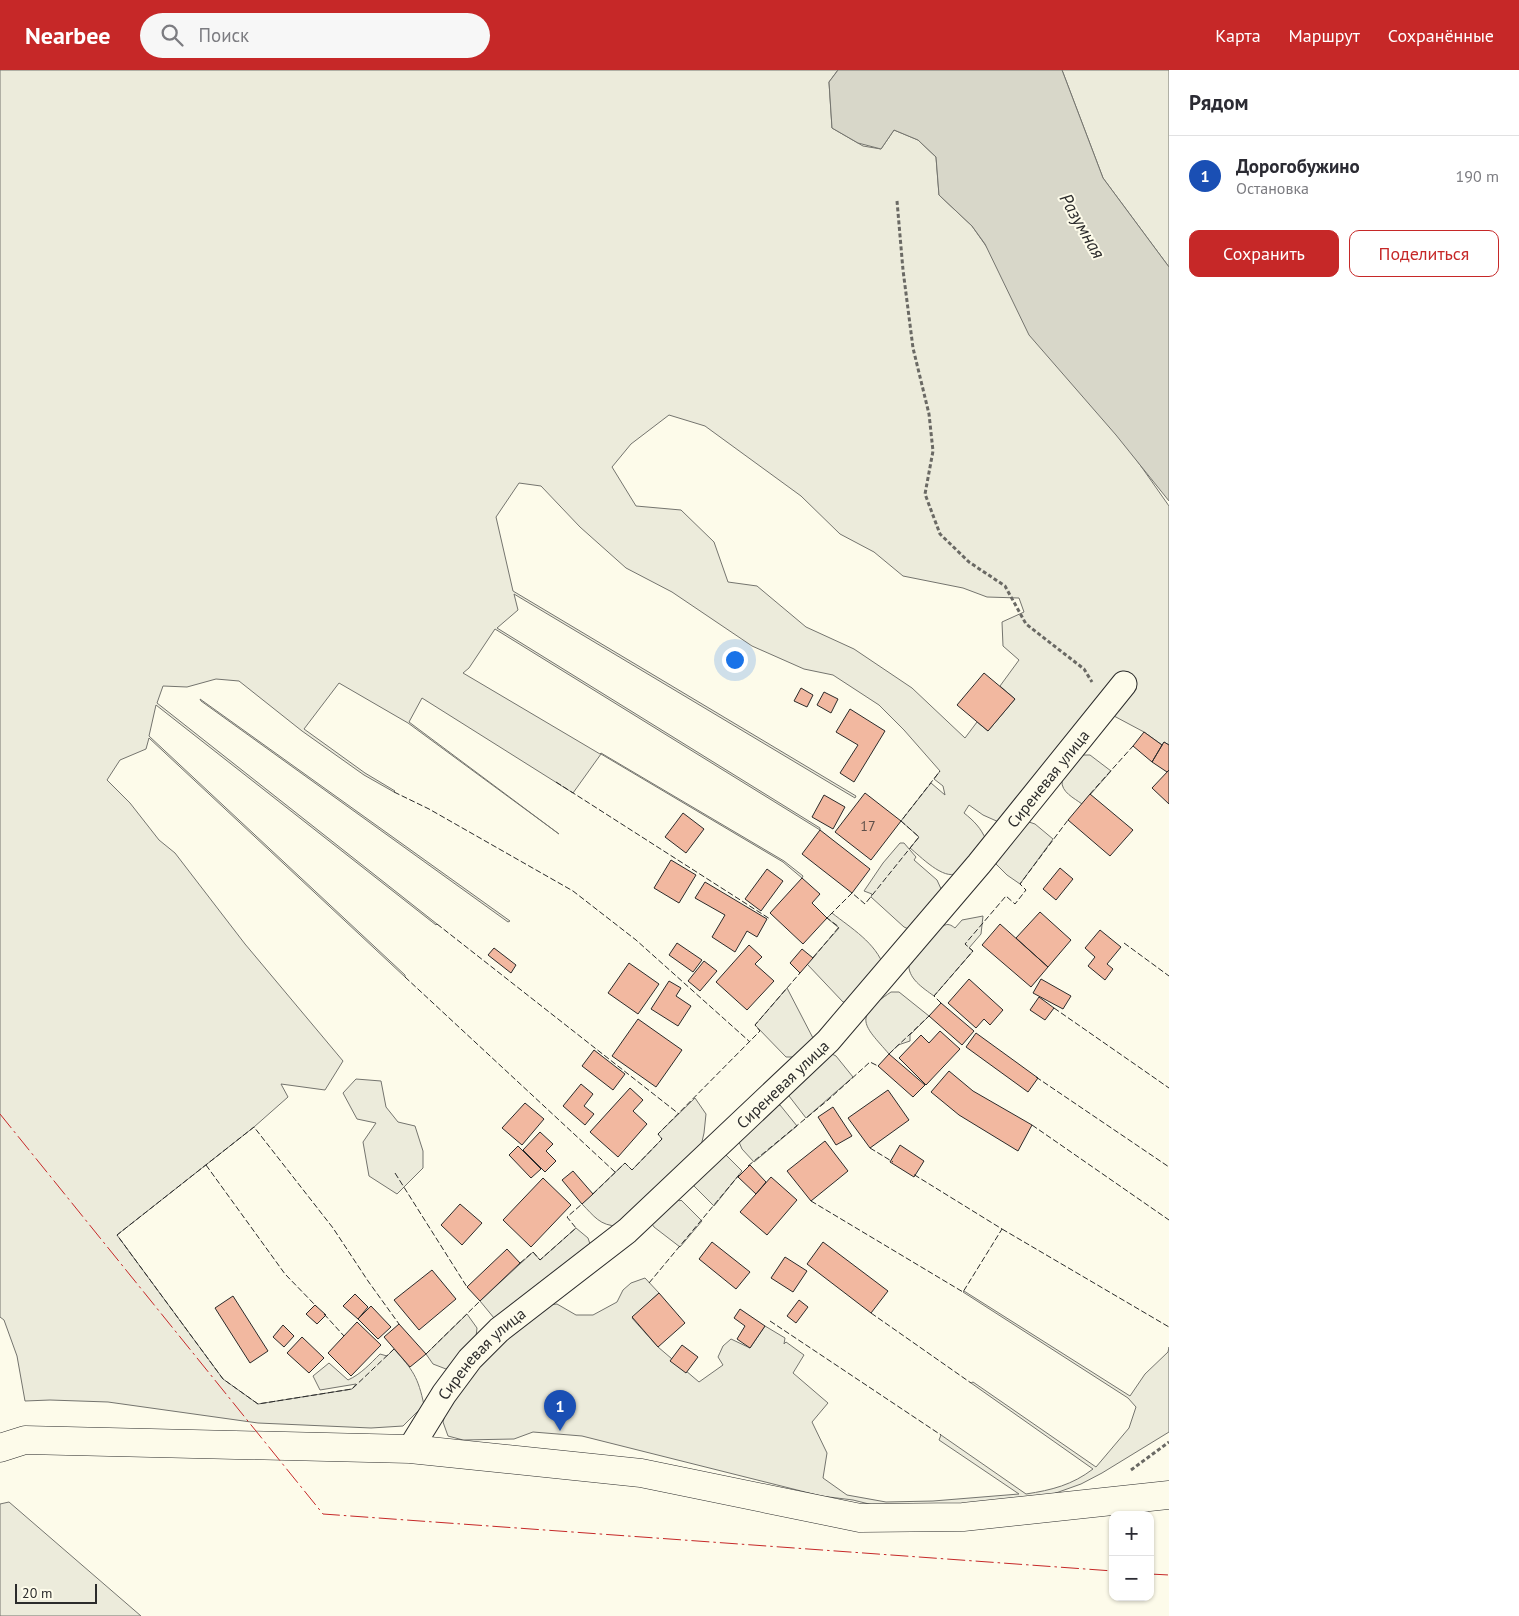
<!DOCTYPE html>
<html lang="ru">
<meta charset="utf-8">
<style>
:root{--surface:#fff;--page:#f7f7f7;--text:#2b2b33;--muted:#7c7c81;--line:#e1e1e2;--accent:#c62828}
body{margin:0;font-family:"PT Sans",sans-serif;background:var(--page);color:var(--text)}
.controls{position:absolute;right:15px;bottom:15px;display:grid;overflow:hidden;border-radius:10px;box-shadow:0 1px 4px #0004}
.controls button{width:45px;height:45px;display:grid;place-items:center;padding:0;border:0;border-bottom:1px solid var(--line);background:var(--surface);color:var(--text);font:25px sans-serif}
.scale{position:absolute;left:15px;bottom:12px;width:82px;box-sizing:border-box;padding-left:5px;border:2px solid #2b2b2b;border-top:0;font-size:14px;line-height:18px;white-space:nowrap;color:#2b2b2b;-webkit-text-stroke:4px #fdfbea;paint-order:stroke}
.you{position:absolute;left:734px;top:589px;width:18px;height:18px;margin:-12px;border:4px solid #fff;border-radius:50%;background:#1a73e8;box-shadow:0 0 0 8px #1a73e833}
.badge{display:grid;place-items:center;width:32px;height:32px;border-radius:50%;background:var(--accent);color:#fff;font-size:16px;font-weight:700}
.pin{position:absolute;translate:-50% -41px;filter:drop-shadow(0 1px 2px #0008)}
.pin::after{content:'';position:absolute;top:26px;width:18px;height:15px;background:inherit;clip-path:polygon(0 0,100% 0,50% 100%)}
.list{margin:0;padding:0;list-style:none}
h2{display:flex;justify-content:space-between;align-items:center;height:65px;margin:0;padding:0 20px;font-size:21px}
h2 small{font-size:16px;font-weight:400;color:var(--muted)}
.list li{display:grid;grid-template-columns:32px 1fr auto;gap:15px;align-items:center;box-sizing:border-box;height:80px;padding:0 20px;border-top:1px solid var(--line)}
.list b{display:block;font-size:19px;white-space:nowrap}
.list p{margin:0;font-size:16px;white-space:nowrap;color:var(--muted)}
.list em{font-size:16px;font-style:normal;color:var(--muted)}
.actions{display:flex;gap:10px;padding:15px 20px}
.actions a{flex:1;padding:11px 0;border:1px solid var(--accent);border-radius:10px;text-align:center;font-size:18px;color:var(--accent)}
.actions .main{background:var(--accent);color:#fff}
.icon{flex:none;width:28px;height:28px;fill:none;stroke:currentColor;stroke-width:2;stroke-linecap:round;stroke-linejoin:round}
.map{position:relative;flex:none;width:1169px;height:1546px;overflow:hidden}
header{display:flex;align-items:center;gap:30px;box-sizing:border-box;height:70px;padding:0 25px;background:var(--accent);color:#fff}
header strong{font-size:24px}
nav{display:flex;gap:28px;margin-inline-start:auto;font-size:18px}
.search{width:350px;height:45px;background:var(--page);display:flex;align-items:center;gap:12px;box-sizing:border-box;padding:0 18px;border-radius:28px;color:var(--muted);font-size:19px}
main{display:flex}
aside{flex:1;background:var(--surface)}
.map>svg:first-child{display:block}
</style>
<header>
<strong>Nearbee</strong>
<div class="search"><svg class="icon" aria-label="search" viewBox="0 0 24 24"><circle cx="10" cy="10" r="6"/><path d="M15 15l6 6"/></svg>Поиск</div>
<nav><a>Карта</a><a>Маршрут</a><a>Сохранённые</a></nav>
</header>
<main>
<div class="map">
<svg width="1169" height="1546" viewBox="0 0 1169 1546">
<rect width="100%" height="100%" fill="#fdfbea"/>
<path fill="#ecebdb" stroke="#74746e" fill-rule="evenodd" d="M 0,0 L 838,0 L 829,12 L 832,58 L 863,76 L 881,79 L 894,60 L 918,70 L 936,87 L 939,125 L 972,156 L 1169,436 L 1169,675 L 1164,672 L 1162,675 L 1144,662 L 1114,646 L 1125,605 L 1115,606 L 1001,753 L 983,745 L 969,735 L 964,743 C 974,751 981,758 986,770 C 980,777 964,800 957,803 C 944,811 920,786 910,778 L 919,767 L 901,751 L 931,713 L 945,725 L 943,716 L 934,709 L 940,701 L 904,660 L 879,635 L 833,605 L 804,599 L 752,576 L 672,522 L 626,498 L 580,457 L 541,416 L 519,413 L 496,447 L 513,521 L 856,726 L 855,728 L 514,524 L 518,540 L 497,558 L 820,758 L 820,760 L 495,559 L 469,598 L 463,603 L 600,684 L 601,683 L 784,791 L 803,806 L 802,808 L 783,792 L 601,684 L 573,723 L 422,628 L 409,652 L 559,764 L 408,653 L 339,613 L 304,659 L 365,703 L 395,721 L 394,722 L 364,705 L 302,661 L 239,611 L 216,609 L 187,617 L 163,616 L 157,633 L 437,854 L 436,855 L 156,635 L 149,666 L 405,905 L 405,907 L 149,668 L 146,679 L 120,690 L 107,710 L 130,733 L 159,770 L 175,783 L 245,874 L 343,991 L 325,1020 L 281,1014 L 288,1027 L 254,1057 L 117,1165 L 223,1309 L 258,1334 L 352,1319 L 356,1314 L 320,1320 L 313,1306 L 329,1293 L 348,1310 C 361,1304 370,1294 380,1284 L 387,1286 L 394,1279 C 413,1300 418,1307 424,1335 L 403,1356 L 371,1358 L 258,1353 L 108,1332 L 50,1330 L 25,1331 L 17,1286 L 4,1250 L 0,1247 ZM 669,345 L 705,356 L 801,426 L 840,464 L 874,482 L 903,506 L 963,518 L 987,527 L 1019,528 L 1024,542 L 1002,552 L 1003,576 L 1019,590 L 1000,616 L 1015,629 L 988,661 L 977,652 L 965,668 L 912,618 L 854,579 L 806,557 L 757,516 L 728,512 L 714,472 L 681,440 L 636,436 L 612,397 L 631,374 Z
M 1062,0 L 1169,0 L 1169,197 L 1103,108 Z
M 200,629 L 510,851 L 508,852 L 201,631 Z
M 1083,685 L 1090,685 L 1111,701 L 1082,734 C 1074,728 1061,722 1062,711 Z
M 1029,752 L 1035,754 L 1053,769 L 1020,814 L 1007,805 L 996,794 L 997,788 Z
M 900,773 L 904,773 L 916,787 L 914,790 L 937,810 L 942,821 L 911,860 L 904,857 L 871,827 L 872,824 L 864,821 L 883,793 Z
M 832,843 C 851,858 876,873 884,897 L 851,932 L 843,932 L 807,894 L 839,858 L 827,848 Z
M 983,846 L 981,864 L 969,878 L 973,881 L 934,926 C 923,918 907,908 909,893 C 918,882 931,861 943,856 C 948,853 951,855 955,858 L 962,850 Z
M 787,918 L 814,970 L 796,987 L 786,987 L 755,955 Z
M 891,922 L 899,922 L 929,946 L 910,965 L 910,971 L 898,975 L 889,984 C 864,955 852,948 891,922 Z
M 832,984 L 836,986 L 853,1007 L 806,1048 L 789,1026 L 789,1020 Z
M 356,1009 L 381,1011 L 386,1037 L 398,1052 L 415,1056 L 423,1081 L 423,1098 L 397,1124 L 369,1106 L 363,1072 L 376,1053 L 357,1049 L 343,1023 Z
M 695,1028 L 706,1044 L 704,1063 L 701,1076 L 618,1156 C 600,1156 594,1146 582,1134 L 625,1093 L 632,1100 L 662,1069 L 658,1064 Z
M 780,1035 L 797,1056 L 754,1092 L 742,1079 L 739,1072 L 772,1037 Z
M 726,1085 L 742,1101 L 714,1136 L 694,1116 L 693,1113 Z
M 677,1129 L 680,1131 L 681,1130 L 702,1151 L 680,1177 L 654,1157 L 652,1154 Z
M 576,1158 L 588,1168 L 591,1177 L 503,1246 L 494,1248 L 480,1231 L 533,1182 L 540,1190 Z
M 645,1208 L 659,1223 L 632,1248 L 658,1277 L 699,1312 L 723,1295 L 718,1287 L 723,1276 L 731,1269 L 750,1278 L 765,1256 L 785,1268 L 784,1274 L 786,1272 L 804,1285 L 793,1303 L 828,1333 L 812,1352 L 827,1383 L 823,1408 L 847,1425 L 886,1432 L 933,1431 L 1019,1424 L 939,1370 L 941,1365 L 1026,1424 C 1052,1420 1072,1415 1093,1399 L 971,1313 L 973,1312 L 1096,1397 L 1129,1358 L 1136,1337 L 1128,1328 L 963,1222 L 964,1221 L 1130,1326 L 1145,1304 L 1168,1282 L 1169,1277 L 1169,1362 L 1102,1403 L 1081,1414 L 1053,1424 L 960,1434 L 873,1435 L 853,1430 L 821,1426 L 582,1366 L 533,1362 L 514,1369 L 463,1370 L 448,1366 L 443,1352 L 448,1334 L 507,1264 L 548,1235 L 557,1234 L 576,1245 L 593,1245 L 617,1232 L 623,1220 L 631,1213 Z
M 467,1244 L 477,1258 L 476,1267 L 446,1299 L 433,1294 L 426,1284 Z
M 9,1432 L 141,1546 L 0,1546 L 0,1434 Z"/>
<path fill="#d8d7c9" stroke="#74746e" d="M 838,0 L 1062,0 L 1103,108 L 1169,197 L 1169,431 L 1116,365 L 1029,265 L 985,174 L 972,156 L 939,125 L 936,87 L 918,70 L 894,60 L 881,79 L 858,73 L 832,58 L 829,12 Z"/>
<path fill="#f2b8a0" stroke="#2b2b2b" d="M 984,603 L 1015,629 L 988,661 L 957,635 Z
M 801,618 L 813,625 L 807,637 L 794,631 Z
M 824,622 L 838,629 L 831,643 L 817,635 Z
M 850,639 L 885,661 L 854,712 L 840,703 L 858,675 L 836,662 Z
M 1144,662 L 1162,675 L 1152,692 L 1133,676 Z
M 1164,672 L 1169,675 L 1169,700 L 1167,702 L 1152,692 Z
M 1169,700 L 1169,734 L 1152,718 Z
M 865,723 L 901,751 L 871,790 L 835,762 Z
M 1090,724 L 1133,760 L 1110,786 L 1068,750 Z
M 824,725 L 845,737 L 833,759 L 812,747 Z
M 683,743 L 704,759 L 686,783 L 665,767 Z
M 820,760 L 870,799 L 852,823 L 802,784 Z
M 671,790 L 696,805 L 679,833 L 654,818 Z
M 1060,798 L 1073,809 L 1056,830 L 1043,819 Z
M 767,799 L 783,811 L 761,841 L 745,829 Z
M 802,808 L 820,824 L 812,833 L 827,848 L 803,874 L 770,843 Z
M 705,812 L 767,849 L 757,867 L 747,861 L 735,882 L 712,867 L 725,845 L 695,828 Z
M 1040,842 L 1071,870 L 1048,897 L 1016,868 Z
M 1000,854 L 1048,897 L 1031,917 L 982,875 Z
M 1100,860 L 1121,877 L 1107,894 L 1113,899 L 1105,910 L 1088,896 L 1095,887 L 1085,878 Z
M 677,873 L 702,890 L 693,902 L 669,885 Z
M 749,875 L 762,887 L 755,894 L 774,911 L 747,940 L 716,912 Z
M 494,878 L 516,895 L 511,903 L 488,885 Z
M 802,879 L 813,888 L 800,903 L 790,893 Z
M 704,891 L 717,901 L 700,921 L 688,911 Z
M 629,893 L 659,914 L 638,944 L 608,923 Z
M 969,909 L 1003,940 L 990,955 L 984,949 L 976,958 L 948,933 Z
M 1041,909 L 1071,926 L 1063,939 L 1033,923 Z
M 669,911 L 681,918 L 676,926 L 691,936 L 678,956 L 651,939 Z
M 1039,927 L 1054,938 L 1045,950 L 1030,940 Z
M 941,933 L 974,961 L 962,975 L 929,946 Z
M 638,949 L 682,980 L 656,1017 L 612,986 Z
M 940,961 L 960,979 L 926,1015 L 899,988 L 921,965 L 929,973 Z
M 976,963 L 1038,1008 L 1028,1022 L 966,977 Z
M 594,980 L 625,1004 L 613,1020 L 582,996 Z
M 889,984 L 925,1015 L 913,1027 L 878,996 Z
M 949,1001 L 973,1021 L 1032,1055 L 1018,1081 L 959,1045 L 931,1022 Z
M 581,1014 L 593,1024 L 584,1036 L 594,1044 L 585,1055 L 563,1036 Z
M 630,1018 L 643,1030 L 633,1041 L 647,1054 L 618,1087 L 590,1062 Z
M 888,1020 L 909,1050 L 870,1078 L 848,1048 Z
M 525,1033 L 544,1049 L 522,1075 L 502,1058 Z
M 833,1037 L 852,1066 L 836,1075 L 818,1047 Z
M 540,1062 L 553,1074 L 546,1081 L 556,1091 L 545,1102 L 523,1080 Z
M 825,1071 L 848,1101 L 811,1131 L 787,1101 Z
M 900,1075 L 924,1091 L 914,1107 L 890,1092 Z
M 518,1076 L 541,1099 L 531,1108 L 509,1085 Z
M 750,1095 L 766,1112 L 756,1124 L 738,1107 Z
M 573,1101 L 593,1124 L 582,1134 L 562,1110 Z
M 771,1107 L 797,1130 L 767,1165 L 740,1142 Z
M 543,1108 L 571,1135 L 531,1177 L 503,1150 Z
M 460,1134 L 482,1153 L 462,1175 L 441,1155 Z
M 712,1172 L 750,1202 L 736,1219 L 699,1189 Z
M 823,1172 L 888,1221 L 871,1243 L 807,1194 Z
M 507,1179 L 520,1193 L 480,1231 L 467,1217 Z
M 785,1187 L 807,1201 L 793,1222 L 771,1208 Z
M 432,1200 L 456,1229 L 419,1260 L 394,1230 Z
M 659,1223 L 685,1253 L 658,1277 L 632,1247 Z
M 355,1224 L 368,1237 L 358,1249 L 343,1236 Z
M 233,1226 L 268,1281 L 250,1293 L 215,1238 Z
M 799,1230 L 808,1237 L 796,1253 L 787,1246 Z
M 315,1235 L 326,1245 L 317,1254 L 306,1244 Z
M 371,1236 L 391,1257 L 378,1269 L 358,1249 Z
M 740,1239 L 765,1256 L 750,1278 L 737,1269 L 745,1256 L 734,1248 Z
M 357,1252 L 381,1275 L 351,1306 L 328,1283 Z
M 399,1254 L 426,1284 L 410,1297 L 384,1267 Z
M 283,1255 L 294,1266 L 284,1277 L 273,1267 Z
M 302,1267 L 324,1288 L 309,1303 L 287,1283 Z
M 682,1275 L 698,1287 L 686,1303 L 670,1291 Z"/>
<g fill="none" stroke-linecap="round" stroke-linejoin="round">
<g stroke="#2b2b2b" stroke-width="27">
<g id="street">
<path id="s1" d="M 410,1379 L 444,1324 L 470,1289 L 499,1260 L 627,1161 L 828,971 L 979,794 L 1124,614"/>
</g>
</g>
<g stroke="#2b2b2b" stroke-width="29">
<path id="secondary" d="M 0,1378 L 25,1370 L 410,1379 L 641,1403 L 860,1448 L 963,1447 L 1169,1425"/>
</g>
<path stroke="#6a6964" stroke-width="3" stroke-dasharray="4 2.5" stroke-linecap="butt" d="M 897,131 L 903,200 L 913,278 L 929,344 L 933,381 L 925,424 L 940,464 L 969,492 L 1005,516 L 1026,554 L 1084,599 L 1092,612
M 1131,1400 L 1169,1372"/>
<use href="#street" stroke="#fdfbea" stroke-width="25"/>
<use href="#secondary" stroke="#fdfbea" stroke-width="28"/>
<path stroke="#2b2b2b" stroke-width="1" stroke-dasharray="6 2.5" stroke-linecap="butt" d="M 556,712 L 770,849
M 394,722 L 429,739 L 573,821 L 636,870 L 750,972
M 1090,724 L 1133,676
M 437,854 L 679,1044
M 1124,873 L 1169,906
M 813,888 L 839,857 L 827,848 L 852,823 L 865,834 L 919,767 L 901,751 L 940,701
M 405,907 L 615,1102
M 941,933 L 934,926 L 973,881 L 965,874 L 1006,826 L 1015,834 L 1026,820 L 1020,814 L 1068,750
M 1054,938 L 1169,1018
M 889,984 L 929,946
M 1036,1007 L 1169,1097
M 1032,1055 L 1169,1150
M 870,1078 L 893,1092
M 206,1095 L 285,1204 L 317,1237
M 748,1096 L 828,1030 L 870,992 L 878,996
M 395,1103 L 467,1217
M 593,1124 L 625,1093 L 632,1100 L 662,1069 L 658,1064 L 760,961 L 755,955 L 800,903
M 811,1131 L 963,1222 L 1002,1159 L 913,1104
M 1002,1159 L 1169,1257
M 520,1193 L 533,1182 L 540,1190 L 576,1158 L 567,1147 L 582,1134
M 649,1213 L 739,1105
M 871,1243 L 971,1313
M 324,1244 L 344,1266
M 770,1251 L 941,1365
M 394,1279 L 352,1319 L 258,1334 L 223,1309 L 117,1165 L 254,1057 L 333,1158 L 368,1211 L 399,1254
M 426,1284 L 480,1231"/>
<path stroke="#c62828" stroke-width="1" stroke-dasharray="18 4 2.5 4" stroke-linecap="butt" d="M 0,1044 L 323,1444 L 1113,1501
M 1150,1504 L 1169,1505"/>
</g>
<g text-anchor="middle" stroke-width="4" stroke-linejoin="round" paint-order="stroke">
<g font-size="14" fill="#5d4e48">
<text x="868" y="761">17</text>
</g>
<g font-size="16" fill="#2b2b2b" stroke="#fdfbea">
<text dy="6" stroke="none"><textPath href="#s1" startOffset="930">Сиреневая улица</textPath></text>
<text dy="6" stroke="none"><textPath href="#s1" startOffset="525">Сиреневая улица</textPath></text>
<text dy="6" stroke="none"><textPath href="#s1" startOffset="120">Сиреневая улица</textPath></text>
</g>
<g font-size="18" font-style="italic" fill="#2b2b2b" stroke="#fdfbea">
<text transform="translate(1082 156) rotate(60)" y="6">Разумная</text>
</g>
</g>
</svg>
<div class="controls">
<button>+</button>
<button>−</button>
</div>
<div class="scale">20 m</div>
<div class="you"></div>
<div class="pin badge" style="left:560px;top:1361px;background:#1a4fb4">1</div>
</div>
<aside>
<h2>Рядом<small></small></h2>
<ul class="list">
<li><span class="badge" style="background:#1a4fb4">1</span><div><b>Дорогобужино</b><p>Остановка</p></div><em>190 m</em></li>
</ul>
<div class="actions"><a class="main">Сохранить</a><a>Поделиться</a></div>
</aside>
</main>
